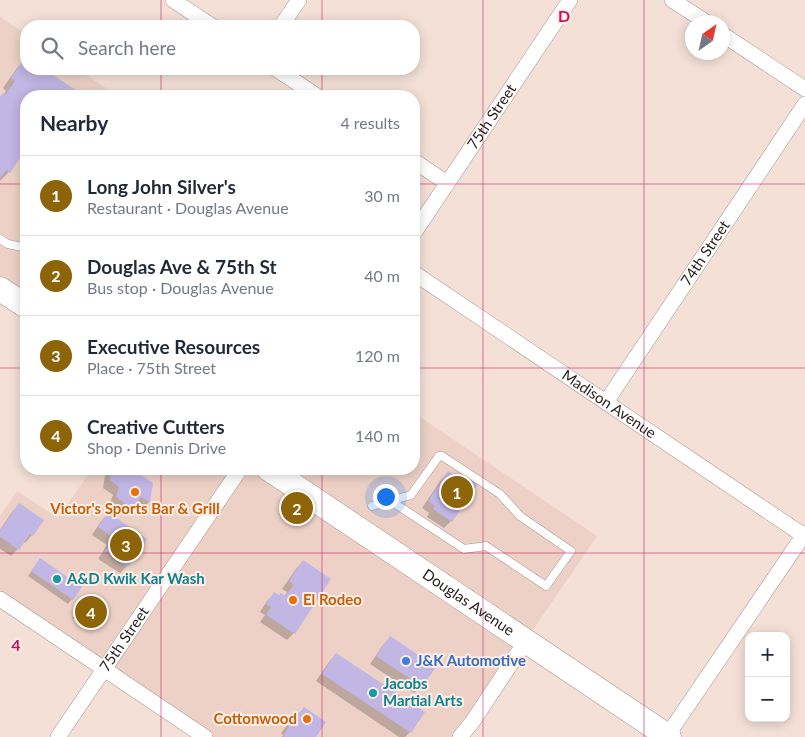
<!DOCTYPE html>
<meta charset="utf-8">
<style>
:root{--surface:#fff;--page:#f6f6f7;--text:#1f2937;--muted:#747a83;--line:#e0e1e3;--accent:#8e6409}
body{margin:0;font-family:Lato,sans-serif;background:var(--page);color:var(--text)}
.controls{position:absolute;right:15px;bottom:15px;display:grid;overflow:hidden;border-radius:10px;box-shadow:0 2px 12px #0003}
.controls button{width:45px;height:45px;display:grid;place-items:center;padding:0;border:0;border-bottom:1px solid var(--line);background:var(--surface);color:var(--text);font:25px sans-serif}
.compass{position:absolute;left:685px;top:15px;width:45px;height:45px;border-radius:50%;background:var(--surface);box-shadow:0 2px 12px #0003;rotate:34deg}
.you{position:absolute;left:385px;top:496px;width:18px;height:18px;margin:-12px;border:4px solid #fff;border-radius:50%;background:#1a73e8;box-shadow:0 0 0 8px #1a73e833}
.badge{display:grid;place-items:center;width:32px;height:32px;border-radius:50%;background:var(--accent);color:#fff;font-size:16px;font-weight:700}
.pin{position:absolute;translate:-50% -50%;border:2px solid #fff;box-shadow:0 1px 5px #0006}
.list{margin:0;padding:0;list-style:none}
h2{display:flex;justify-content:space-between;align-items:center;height:65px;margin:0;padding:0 20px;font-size:21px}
h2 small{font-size:16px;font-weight:400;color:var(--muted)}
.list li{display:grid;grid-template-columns:32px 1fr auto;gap:15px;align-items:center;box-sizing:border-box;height:80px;padding:0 20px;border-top:1px solid var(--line)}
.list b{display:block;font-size:19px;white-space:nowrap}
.list p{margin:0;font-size:16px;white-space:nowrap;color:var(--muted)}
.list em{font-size:16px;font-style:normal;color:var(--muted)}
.icon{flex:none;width:28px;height:28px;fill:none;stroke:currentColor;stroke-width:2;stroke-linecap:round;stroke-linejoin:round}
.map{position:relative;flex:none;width:805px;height:737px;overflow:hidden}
.search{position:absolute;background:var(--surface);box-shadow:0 2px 12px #0003;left:20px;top:20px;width:400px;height:55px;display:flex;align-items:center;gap:12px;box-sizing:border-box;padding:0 18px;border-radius:20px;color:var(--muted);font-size:19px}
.panel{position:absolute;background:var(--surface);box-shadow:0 2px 12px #0003;left:20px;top:90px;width:400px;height:385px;border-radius:20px}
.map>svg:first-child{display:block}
</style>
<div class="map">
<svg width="805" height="737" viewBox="0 0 805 737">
<rect width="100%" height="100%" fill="#f4e0d7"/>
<path fill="#edd1c6" d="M 0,17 L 26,34 L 26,69 L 77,69 L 118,96 L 26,96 L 26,296 L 0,282 Z
M 414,413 L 597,536 L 460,737 L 205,737 L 0,599 L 0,516 L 17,491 L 58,518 L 92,469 L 414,469 Z"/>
<path fill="#0003" d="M 26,58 L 26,69 L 42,69 L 83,96 L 26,96 L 26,138 L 21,144 L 26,147 L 9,172 L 0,181 L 0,97 L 3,95 L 6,91 L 3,88 L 17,68 Z
M 106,469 L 130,469 L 152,484 L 149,502 L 142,509 L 135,504 L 125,515 L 109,505 L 113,495 L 103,488 Z
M 448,473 L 451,521 L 444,528 L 427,517 L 429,513 L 422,508 L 441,480 Z
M 19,505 L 32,535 L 25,543 L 23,541 L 18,549 L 11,556 L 0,549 L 0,530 L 12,512 Z
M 108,514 L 127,566 L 120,573 L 98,559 L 107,545 L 92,535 L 101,521 Z
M 40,560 L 72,599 L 68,604 L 28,576 Z
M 303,561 L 294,633 L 287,640 L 260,622 L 265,615 L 260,612 L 267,601 L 274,594 L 284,597 L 287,592 L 282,589 L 296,569 Z
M 86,599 L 95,625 L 91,630 L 72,618 L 82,604 Z
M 390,638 L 421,686 L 414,693 L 370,664 L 383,645 Z
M 336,654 L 423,712 L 410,732 L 405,737 L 399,737 L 316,681 L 329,662 Z
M 304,708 L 315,737 L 282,737 L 283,735 L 281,733 L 288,724 Z"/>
<path fill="#c1b6e4" d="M 26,56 L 26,69 L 44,69 L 85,96 L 26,96 L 26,138 L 23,143 L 26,146 L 26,149 L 10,173 L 6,170 L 0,179 L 0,97 L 3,93 L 5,95 L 15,81 L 11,78 Z
M 112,469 L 132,469 L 153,483 L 150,502 L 141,497 L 133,509 L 116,497 L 119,487 L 110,480 Z
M 448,471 L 464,482 L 468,477 L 478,484 L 452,522 L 433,509 L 435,506 L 428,501 Z
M 19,503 L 44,520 L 33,536 L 30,534 L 19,550 L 0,537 L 0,531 Z
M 108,512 L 147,539 L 128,567 L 105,551 L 114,538 L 98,527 Z
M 40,558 L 82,587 L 73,600 L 31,571 Z
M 303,560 L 331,579 L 295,634 L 266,615 L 271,607 L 266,604 L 274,592 L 279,595 L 281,593 L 285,596 L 294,585 L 289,581 Z
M 86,597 L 107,611 L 96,626 L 76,613 Z
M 390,636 L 436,667 L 422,687 L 376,656 Z
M 336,653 L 425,712 L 411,733 L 322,674 Z
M 304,707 L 326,722 L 316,737 L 285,737 L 283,736 L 289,727 L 287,726 L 295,715 L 297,717 Z"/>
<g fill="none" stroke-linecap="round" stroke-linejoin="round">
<g stroke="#a9968e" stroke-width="9">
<path id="service" d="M 0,239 L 8,244 L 26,248
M 372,506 L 411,495 L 439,456 L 442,456 L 500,494 L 520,516 L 571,551 L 546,586 L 486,546 L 464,549 L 391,501"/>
</g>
<g stroke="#a9968e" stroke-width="16">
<g id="minor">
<path d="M 173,0 L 212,26"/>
<path d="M 672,0 L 706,22"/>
<path d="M 281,26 L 299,0"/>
<path d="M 722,34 L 805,89"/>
<path d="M 276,69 L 317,96"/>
<path d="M 414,161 L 447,183"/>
<path id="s1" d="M 414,233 L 570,0"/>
<path id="s2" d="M 414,273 L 803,535"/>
<path id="s3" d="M 606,402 L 805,104"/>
<path d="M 0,599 L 205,737"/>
<path d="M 667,736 L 805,533"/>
<path id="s4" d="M 58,737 L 240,469"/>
<path d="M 460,737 L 473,721 L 526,641"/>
</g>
</g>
<g stroke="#a9968e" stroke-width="25">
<g id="primary">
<path d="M 0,289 L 26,306"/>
<path id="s5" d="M 269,469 L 669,737"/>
</g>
</g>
<use href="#service" stroke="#fff" stroke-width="8"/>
<use href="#minor" stroke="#fff" stroke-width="15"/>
<use href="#primary" stroke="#fff" stroke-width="24"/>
</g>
<path fill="none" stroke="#c2185b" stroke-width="1" stroke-opacity="0.55" d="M 161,0 L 161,26M 322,0 L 322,26M 483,0 L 483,737M 644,0 L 644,737M 161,69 L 161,96M 322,69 L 322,96M 0,184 L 26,184M 414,184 L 805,184M 0,368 L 26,368M 414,368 L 805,368M 161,469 L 161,737M 322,469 L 322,737M 0,553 L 805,553"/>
<g fill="#e8710a" stroke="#feeee7" stroke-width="2">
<circle cx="135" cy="492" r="5"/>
<circle cx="293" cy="600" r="5"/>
<circle cx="307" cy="719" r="5"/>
</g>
<g fill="#0f9aa8" stroke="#feeee7" stroke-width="2">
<circle cx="57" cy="579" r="5"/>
<circle cx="373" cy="693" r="5"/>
</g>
<circle fill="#3f7fe0" stroke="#feeee7" stroke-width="2" cx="406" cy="661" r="5"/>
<g text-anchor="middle" stroke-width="4" stroke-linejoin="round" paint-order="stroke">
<g font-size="15" fill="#241d1a" stroke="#feeee7">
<text dy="5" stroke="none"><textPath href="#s1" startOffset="140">75th Street</textPath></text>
<text dy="5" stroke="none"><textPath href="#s3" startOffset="179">74th Street</textPath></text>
<text dy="5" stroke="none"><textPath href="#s2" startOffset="235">Madison Avenue</textPath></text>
<text dy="5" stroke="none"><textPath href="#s5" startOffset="240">Douglas Avenue</textPath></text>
<text dy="5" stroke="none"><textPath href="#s4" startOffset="118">75th Street</textPath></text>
</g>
<g font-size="15" font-weight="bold" fill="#c56008" stroke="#feeee7">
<text x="135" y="514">Victor's Sports Bar &amp; Grill</text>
<text x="303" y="605" text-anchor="start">El Rodeo</text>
<text x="297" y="724" text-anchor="end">Cottonwood</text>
</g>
<g font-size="15" font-weight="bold" fill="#0d838f" stroke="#feeee7" text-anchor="start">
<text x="67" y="584">A&amp;D Kwik Kar Wash</text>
<text x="383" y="689">Jacobs<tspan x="383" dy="17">Martial Arts</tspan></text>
</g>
<g font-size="15" font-weight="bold" fill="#366cbe" stroke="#feeee7" text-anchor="start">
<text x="416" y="666">J&amp;K Automotive</text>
</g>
</g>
<g font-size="16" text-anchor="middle" font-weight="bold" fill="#c2185b" stroke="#feeee7" stroke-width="4" stroke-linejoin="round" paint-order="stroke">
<text x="564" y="22">D</text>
<text x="16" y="651">4</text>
</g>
</svg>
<div class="controls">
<button>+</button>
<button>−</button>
</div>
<svg class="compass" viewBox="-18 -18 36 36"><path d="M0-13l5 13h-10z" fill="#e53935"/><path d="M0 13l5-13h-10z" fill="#747a83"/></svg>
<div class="you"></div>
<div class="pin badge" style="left:457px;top:492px">1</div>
<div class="pin badge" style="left:297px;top:508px">2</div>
<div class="pin badge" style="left:126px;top:545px">3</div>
<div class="pin badge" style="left:91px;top:612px">4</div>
<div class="search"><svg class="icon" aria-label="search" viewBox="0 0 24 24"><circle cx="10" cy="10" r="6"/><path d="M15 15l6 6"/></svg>Search here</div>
<section class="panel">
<h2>Nearby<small>4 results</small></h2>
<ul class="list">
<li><span class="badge">1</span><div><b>Long John Silver's</b><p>Restaurant · Douglas Avenue</p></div><em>30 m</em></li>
<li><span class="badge">2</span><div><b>Douglas Ave &amp; 75th St</b><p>Bus stop · Douglas Avenue</p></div><em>40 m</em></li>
<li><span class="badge">3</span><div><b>Executive Resources</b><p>Place · 75th Street</p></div><em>120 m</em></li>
<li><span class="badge">4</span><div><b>Creative Cutters</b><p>Shop · Dennis Drive</p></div><em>140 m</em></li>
</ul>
</section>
</div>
